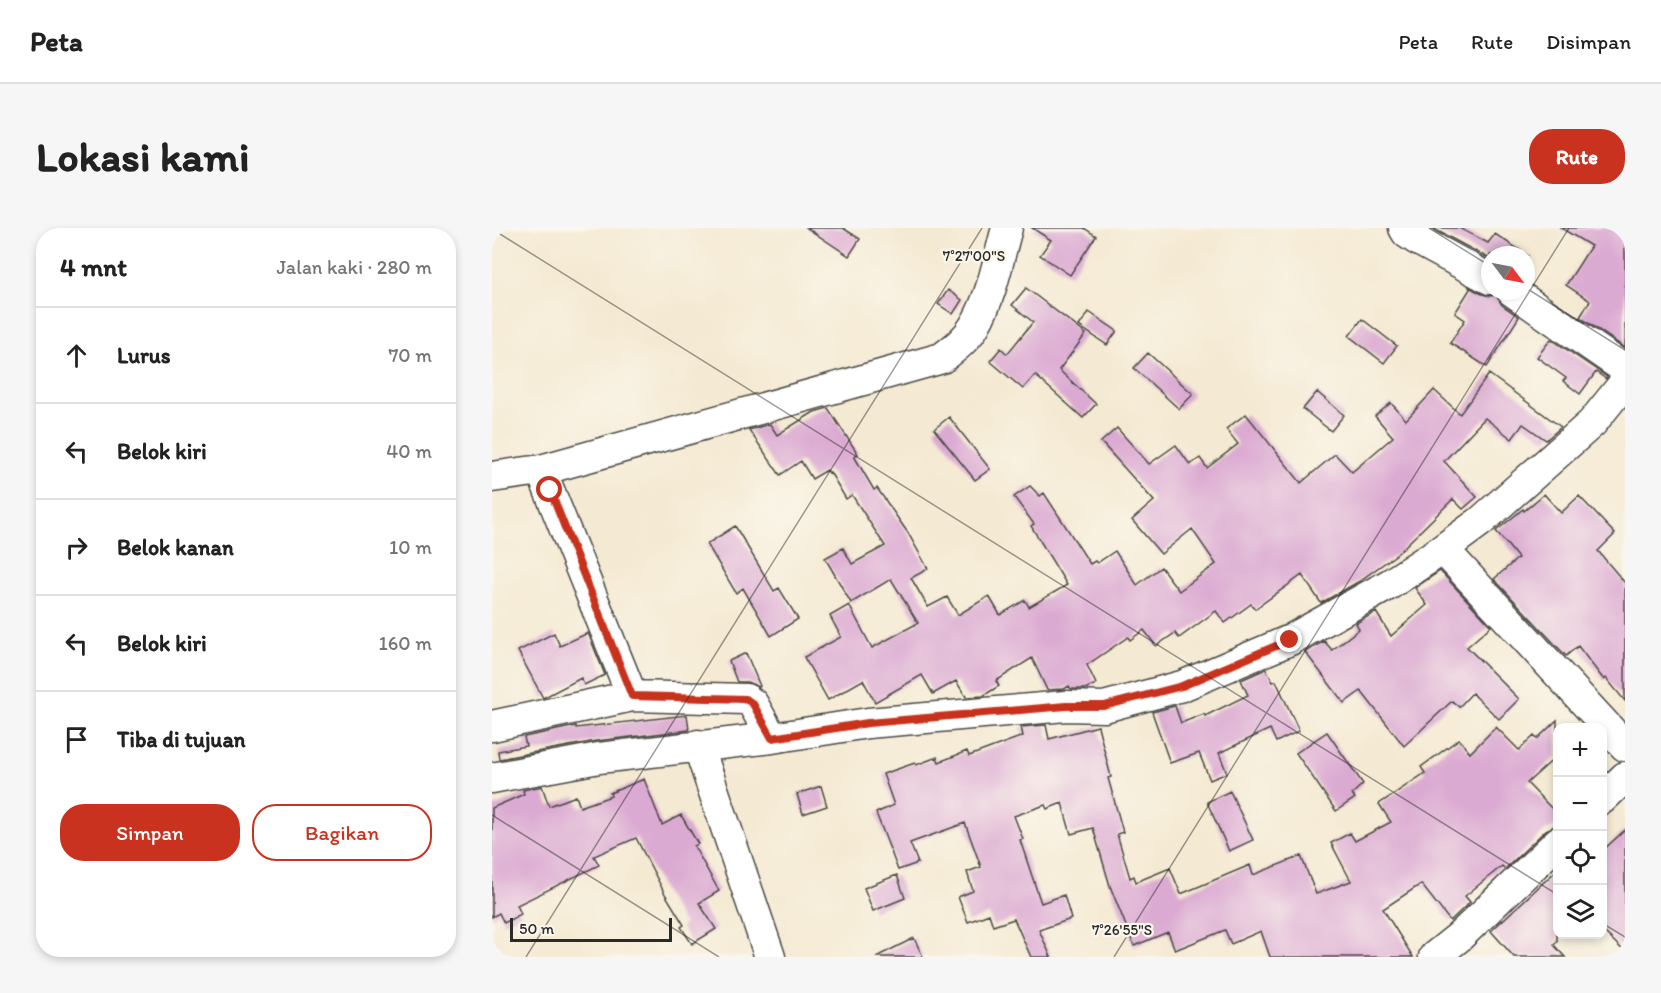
<!DOCTYPE html>
<html lang="id">
<meta charset="utf-8">
<style>
:root{--surface:#fff;--page:#f6f6f6;--text:#222;--muted:#767676;--line:#e0e0e0;--accent:#c8321e}
body{margin:0;font-family:Itim,sans-serif;background:var(--page);color:var(--text)}
.controls{position:absolute;right:18px;bottom:18px;display:grid;overflow:hidden;border-radius:12px;box-shadow:0 3px 9px #0003}
.controls button{width:54px;height:54px;display:grid;place-items:center;padding:0;border:0;border-bottom:2px solid var(--line);background:var(--surface);color:var(--text);font:30px sans-serif}
.compass{position:absolute;left:989px;top:18px;width:54px;height:54px;border-radius:50%;background:var(--surface);box-shadow:0 3px 9px #0003;rotate:122deg}
.scale{position:absolute;left:18px;bottom:15px;width:162px;box-sizing:border-box;padding-left:6px;border:3px solid #2b2b2b;border-top:0;font-size:16px;line-height:21px;white-space:nowrap;color:#2b2b2b;-webkit-text-stroke:4px #fbf7ec;paint-order:stroke}
.stop{position:absolute;width:18px;height:18px;margin:-14px;border:4px solid #c8321e;border-radius:50%;background:#fff}
.stop.end{background:#c8321e;border-color:#fff;box-shadow:0 2px 6px #0008}
.list{margin:0;padding:0;list-style:none}
h2{display:flex;justify-content:space-between;align-items:center;height:78px;margin:0;padding:0 24px;font-size:26px}
h2 small{font-size:20px;font-weight:400;color:var(--muted)}
.list li{display:grid;grid-template-columns:39px 1fr auto;gap:18px;align-items:center;box-sizing:border-box;height:96px;padding:0 24px;border-top:2px solid var(--line)}
.list b{display:block;font-size:22px;white-space:nowrap}
.list em{font-size:20px;font-style:normal;color:var(--muted)}
.actions{display:flex;gap:12px;padding:18px 24px}
.actions a{flex:1;padding:14px 0;border:2px solid var(--accent);border-radius:24px;text-align:center;font-size:21px;color:var(--accent)}
.actions .main{background:var(--accent);color:#fff}
.icon{flex:none;width:33px;height:33px;fill:none;stroke:currentColor;stroke-width:2;stroke-linecap:round;stroke-linejoin:round}
.map{position:relative;flex:none;width:1133px;height:729px;overflow:hidden;border-radius:24px}
header{display:flex;align-items:center;gap:36px;box-sizing:border-box;height:84px;padding:0 30px;background:var(--surface);border-bottom:2px solid var(--line)}
header strong{font-size:28px}
nav{display:flex;gap:33px;margin-inline-start:auto;font-size:21px}
.intro{display:flex;align-items:center;justify-content:space-between;box-sizing:border-box;height:144px;padding:0 36px}
h1{margin:0;font-size:42px}
.button{padding:15px 27px;border-radius:24px;background:var(--accent);color:#fff;font-size:21px;font-weight:700}
main{display:flex;gap:36px;padding:0 36px}
aside{flex:1;background:var(--surface);border-radius:24px;box-shadow:0 3px 9px #0003}
.map>svg:first-child{display:block}
</style>
<header>
<strong>Peta</strong>
<nav><a>Peta</a><a>Rute</a><a>Disimpan</a></nav>
</header>
<div class="intro"><h1>Lokasi kami</h1><a class="button">Rute</a></div>
<main>
<aside>
<h2>4 mnt<small>Jalan kaki · 280 m</small></h2>
<ul class="list">
<li><svg class="icon" aria-label="ahead" viewBox="0 0 24 24"><path d="M12 20V5M6 11l6-6 6 6"/></svg><div><b>Lurus</b></div><em>70 m</em></li>
<li><svg class="icon" aria-label="left" viewBox="0 0 24 24"><path d="M17 20v-9H6M10 6l-5 5 5 5"/></svg><div><b>Belok kiri</b></div><em>40 m</em></li>
<li><svg class="icon" aria-label="right" viewBox="0 0 24 24"><path d="M7 20v-9h11M14 6l5 5-5 5"/></svg><div><b>Belok kanan</b></div><em>10 m</em></li>
<li><svg class="icon" aria-label="left" viewBox="0 0 24 24"><path d="M17 20v-9H6M10 6l-5 5 5 5"/></svg><div><b>Belok kiri</b></div><em>160 m</em></li>
<li><svg class="icon" aria-label="arrive" viewBox="0 0 24 24"><path d="M6 21V4h12l-3 4 3 4H6"/></svg><div><b>Tiba di tujuan</b></div></li>
</ul>
<div class="actions"><a class="main">Simpan</a><a>Bagikan</a></div>
</aside>
<div class="map">
<svg width="1133" height="729" viewBox="0 0 1133 729">
<rect width="100%" height="100%" fill="#fbf7ec"/>
<filter id="ink" filterUnits="userSpaceOnUse"><feTurbulence type="fractalNoise" baseFrequency=".0167" numOctaves="2"/><feDisplacementMap in="SourceGraphic" scale="12" xChannelSelector="R" yChannelSelector="G"/><feConvolveMatrix kernelMatrix="1 2 1 2 8 2 1 2 1" color-interpolation-filters="sRGB"/></filter>
<filter id="wash" filterUnits="userSpaceOnUse"><feTurbulence type="fractalNoise" baseFrequency=".008" numOctaves="4" result="noise"/><feDisplacementMap in="SourceGraphic" scale="24" xChannelSelector="R" yChannelSelector="G"/><feGaussianBlur stdDeviation="1.35" result="paint"/><feColorMatrix in="noise" values="0 0 0 0 0 0 0 0 0 0 0 0 0 0 0 0 0 1.4 0 .05"/><feComposite in="paint" operator="in"/></filter>
<g filter="url(#wash)">
<rect width="100%" height="100%" fill="#f4e9d2"/>
<g id="blocks">
<path fill="#dbaad2" d="M 315,0 L 351,0 L 368,11 L 357,28 Z
M 540,0 L 592,0 L 604,8 L 578,47 L 548,27 L 559,12 Z
M 940,0 L 967,0 L 996,15 L 1003,6 L 1035,27 L 998,27 L 998,31 Z
M 1069,0 L 1133,0 L 1133,120 L 1088,89 L 1098,73 L 1074,57 L 1099,18 Z
M 977,59 L 990,66 L 998,68 L 1004,67 L 1010,77 L 1027,89 L 995,139 L 958,115 L 973,92 L 963,85 L 978,61 Z
M 534,60 L 594,106 L 567,142 L 604,176 L 591,190 L 543,147 L 531,161 L 498,133 L 509,120 L 515,126 L 541,94 L 520,77 Z
M 456,62 L 470,72 L 461,86 L 446,76 Z
M 597,84 L 625,103 L 615,117 L 587,98 Z
M 870,91 L 905,118 L 892,135 L 857,108 Z
M 1059,111 L 1115,149 L 1114,151 L 1104,144 L 1088,166 L 1071,153 L 1074,150 L 1045,129 Z
M 656,125 L 701,166 L 687,181 L 642,140 Z
M 997,146 L 1069,199 L 1054,212 L 1031,196 L 1020,211 L 993,190 L 952,233 L 985,269 L 971,281 L 961,271 L 905,326 L 866,354 L 829,375 L 810,347 L 763,381 L 759,376 L 733,395 L 724,383 L 687,410 L 683,405 L 664,418 L 652,402 L 638,412 L 636,409 L 595,437 L 604,456 L 593,461 L 579,461 L 577,458 L 572,461 L 555,462 L 540,430 L 504,453 L 507,458 L 491,468 L 474,469 L 464,453 L 441,466 L 430,447 L 383,474 L 371,452 L 336,472 L 312,429 L 349,409 L 338,388 L 357,377 L 380,420 L 426,395 L 399,351 L 359,375 L 333,330 L 351,320 L 360,336 L 393,318 L 360,267 L 354,271 L 338,244 L 337,245 L 335,242 L 320,251 L 309,233 L 288,247 L 257,202 L 278,196 L 285,207 L 322,184 L 336,180 L 366,226 L 362,228 L 382,262 L 385,260 L 416,305 L 436,341 L 419,350 L 436,379 L 455,369 L 466,387 L 497,368 L 508,387 L 533,372 L 537,379 L 575,357 L 539,298 L 542,296 L 522,269 L 538,258 L 548,268 L 552,265 L 598,336 L 603,333 L 605,335 L 623,323 L 645,357 L 669,339 L 687,363 L 724,336 L 700,301 L 669,326 L 640,292 L 662,273 L 609,214 L 625,200 L 657,236 L 684,217 L 698,237 L 708,230 L 715,240 L 746,216 L 734,201 L 754,186 L 809,255 L 843,226 L 860,244 L 901,209 L 883,188 L 899,175 L 914,192 L 942,162 L 968,186 Z
M 825,164 L 852,187 L 839,203 L 811,181 Z
M 457,189 L 498,241 L 483,252 L 442,201 Z
M 1052,266 L 1069,285 L 1087,268 L 1123,306 L 1106,323 L 1133,355 L 1133,473 L 1114,450 L 1112,452 L 1086,418 L 1074,428 L 1002,351 L 1026,330 L 1004,303 L 1031,281 L 1032,283 Z
M 243,298 L 282,363 L 287,360 L 306,391 L 279,408 L 251,360 L 244,365 L 215,316 Z
M 948,343 L 999,398 L 975,419 L 1027,471 L 1007,491 L 980,465 L 967,479 L 960,473 L 912,518 L 869,463 L 852,475 L 813,424 L 832,413 L 840,422 L 867,401 L 864,395 L 884,384 L 899,408 L 935,377 L 923,360 Z
M 62,405 L 68,418 L 96,405 L 113,447 L 92,457 L 89,450 L 51,470 L 26,423 Z
M 254,425 L 268,458 L 267,459 L 255,454 L 245,454 L 237,433 Z
M 774,441 L 781,454 L 784,453 L 807,503 L 784,514 L 778,501 L 727,525 L 735,545 L 718,552 L 707,525 L 678,535 L 660,484 L 683,478 L 689,495 L 712,486 L 713,488 L 756,467 L 749,452 Z
M 195,487 L 197,502 L 104,513 L 7,531 L 6,523 L 34,518 L 32,509 L 84,498 L 84,500 Z
M 1065,492 L 1065,528 L 1035,555 L 1065,586 L 1065,597 L 1054,602 L 1013,641 L 1010,638 L 973,668 L 978,674 L 958,693 L 929,656 L 891,681 L 921,729 L 778,729 L 769,703 L 739,716 L 733,702 L 683,722 L 676,704 L 642,718 L 618,658 L 601,600 L 579,606 L 570,575 L 555,581 L 553,577 L 522,588 L 531,611 L 528,612 L 549,675 L 572,667 L 579,691 L 547,702 L 559,729 L 539,729 L 522,691 L 501,698 L 497,686 L 476,694 L 466,669 L 481,663 L 475,644 L 489,639 L 473,595 L 418,615 L 426,635 L 406,642 L 384,585 L 402,577 L 391,546 L 423,535 L 424,537 L 445,529 L 447,534 L 475,523 L 477,528 L 531,508 L 529,499 L 554,497 L 557,511 L 606,498 L 619,549 L 616,550 L 631,604 L 625,606 L 638,650 L 642,648 L 644,654 L 678,640 L 689,666 L 758,637 L 761,647 L 809,628 L 824,666 L 859,653 L 839,615 L 858,605 L 863,613 L 899,594 L 887,576 L 933,545 L 929,539 L 967,511 L 978,525 L 1004,499 L 1027,522 L 1042,508 L 1045,511 Z
M 835,504 L 871,556 L 860,566 L 863,570 L 844,583 L 804,525 Z
M 152,551 L 170,597 L 189,587 L 206,616 L 202,618 L 227,663 L 207,675 L 224,701 L 200,716 L 189,699 L 192,697 L 173,666 L 144,610 L 102,628 L 107,637 L 25,677 L 29,686 L 12,695 L 7,685 L 0,689 L 0,580 L 32,566 L 31,562 L 50,558 L 57,578 L 84,568 L 88,579 L 119,568 L 118,565 Z
M 329,558 L 335,578 L 311,586 L 305,566 Z
M 738,563 L 761,612 L 737,623 L 715,574 Z
M 1133,602 L 1133,724 L 1110,702 L 1110,623 Z
M 1065,642 L 1065,714 L 1062,717 L 1073,729 L 1022,729 L 999,703 Z
M 405,647 L 413,670 L 381,683 L 372,660 Z
M 422,710 L 431,729 L 384,729 Z"/>
</g>
</g>
<g filter="url(#ink)">
<use href="#blocks" fill-opacity="0" stroke="#494844" stroke-width="1.5"/>
<g fill="none" stroke-linecap="round" stroke-linejoin="round">
<g stroke="#494844" stroke-width="33">
<path id="minor" d="M 912,0 L 915,5 L 924,11 L 998,51
M 1020,63 L 1133,141
M 49,242 L 140,468
M 0,249 L 49,242 L 450,130 C 463,120 475,111 483,97 C 500,68 506,32 515,0
M 951,321 L 1133,518
M 0,498 L 140,468 L 254,471 L 261,476 L 280,510
M 206,517 L 278,729
M 0,550 L 107,530 L 280,510 L 376,495 L 574,478 L 612,479 L 690,458 L 798,412 L 898,356 L 951,321 L 989,293 L 1100,195 L 1133,154
M 1110,571 L 1133,549
M 942,729 L 967,709 L 1066,614"/>
</g>
<use href="#minor" stroke="#fff" stroke-width="30"/>
</g>
</g>
<g fill="none" stroke-linecap="round" stroke-linejoin="round" filter="url(#ink)">
<path stroke="#c8321e" stroke-width="8" d="M 58,262 L 140,468 L 254,471 L 261,476 L 280,510 L 376,495 L 574,478 L 612,478 L 690,458 L 798,412"/>
</g>
<path fill="none" stroke="#2b2b2b" stroke-width="1.5" stroke-opacity="0.45" d="M 937,0 L 998,38M 0,1 L 1066,667M 1034,60 L 1133,122M 0,587 L 227,729M 1110,695 L 1133,709M 34,729 L 490,0M 622,729 L 1077,0"/>
<g font-size="15" text-anchor="middle" fill="#2b2b2b" stroke="#fbf7ec" stroke-width="4.5" stroke-linejoin="round" paint-order="stroke">
<text x="482" y="33">7°27'00"S</text>
<text x="630" y="707">7°26'55"S</text>
</g>
</svg>
<div class="controls">
<button>+</button>
<button>−</button>
<button><svg class="icon" aria-label="locate" viewBox="0 0 24 24"><circle cx="12" cy="12" r="6"/><path d="M12 2v4M12 18v4M2 12h4M18 12h4"/></svg></button>
<button><svg class="icon" aria-label="layers" viewBox="0 0 24 24"><path d="M12 4l9 5-9 5-9-5zM3 14l9 5 9-5"/></svg></button>
</div>
<svg class="compass" viewBox="-18 -18 36 36"><path d="M0-13l5 13h-10z" fill="#e53935"/><path d="M0 13l5-13h-10z" fill="#767676"/></svg>
<div class="scale">50 m</div>
<div class="stop" style="left:58px;top:262px"></div>
<div class="stop end" style="left:798px;top:412px"></div>
</div>
</main>
